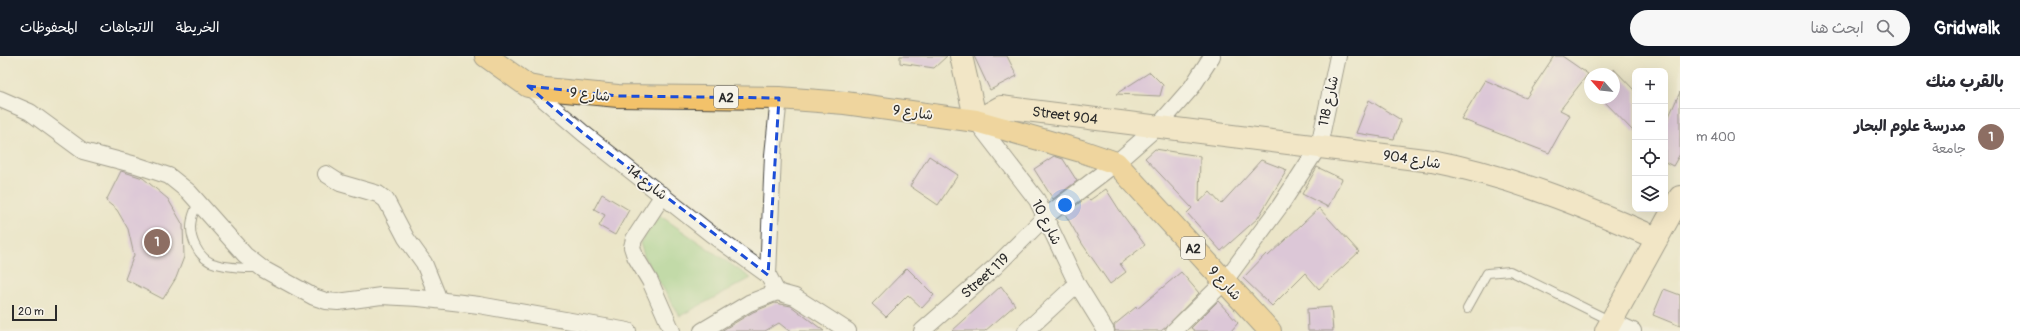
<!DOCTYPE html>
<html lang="ar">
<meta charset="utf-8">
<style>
:root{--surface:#fff;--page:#f7f7f7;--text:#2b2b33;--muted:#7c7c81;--line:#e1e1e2;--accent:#111827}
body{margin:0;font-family:Pangolin,"Playpen Sans Arabic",sans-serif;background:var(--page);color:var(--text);direction:rtl}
.controls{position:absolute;right:12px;top:12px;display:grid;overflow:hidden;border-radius:8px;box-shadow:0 4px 16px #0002}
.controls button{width:36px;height:36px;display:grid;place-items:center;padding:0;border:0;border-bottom:1px solid var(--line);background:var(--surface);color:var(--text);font:20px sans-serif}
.compass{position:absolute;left:1584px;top:12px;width:36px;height:36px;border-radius:50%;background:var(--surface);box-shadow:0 4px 16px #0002;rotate:297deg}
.scale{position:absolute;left:12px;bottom:10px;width:45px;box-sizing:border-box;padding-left:4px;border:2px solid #2b2b2b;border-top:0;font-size:11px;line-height:14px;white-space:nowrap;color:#2b2b2b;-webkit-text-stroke:3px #f7f3e8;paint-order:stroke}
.you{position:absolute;left:1065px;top:149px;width:14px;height:14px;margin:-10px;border:3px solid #fff;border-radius:50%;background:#1a73e8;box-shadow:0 0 0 6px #1a73e833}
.badge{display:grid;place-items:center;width:26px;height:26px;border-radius:50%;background:var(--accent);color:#fff;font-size:13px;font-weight:700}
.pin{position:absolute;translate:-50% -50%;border:2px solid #fff;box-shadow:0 1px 4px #0006}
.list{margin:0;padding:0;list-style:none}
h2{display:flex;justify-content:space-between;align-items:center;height:52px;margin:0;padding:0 16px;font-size:17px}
h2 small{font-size:13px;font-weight:400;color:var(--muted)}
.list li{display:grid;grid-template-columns:26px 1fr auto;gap:12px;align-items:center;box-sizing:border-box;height:56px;padding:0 16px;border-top:1px solid var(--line)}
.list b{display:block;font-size:15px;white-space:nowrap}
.list p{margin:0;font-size:13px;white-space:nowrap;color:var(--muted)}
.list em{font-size:13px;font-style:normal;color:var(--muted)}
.icon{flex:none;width:22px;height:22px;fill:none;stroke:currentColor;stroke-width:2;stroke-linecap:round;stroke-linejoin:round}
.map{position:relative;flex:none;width:1680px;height:275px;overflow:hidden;direction:ltr}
header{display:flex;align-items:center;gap:24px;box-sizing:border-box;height:56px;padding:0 20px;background:var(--accent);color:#fff}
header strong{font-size:19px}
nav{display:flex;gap:22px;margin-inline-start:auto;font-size:14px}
.search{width:280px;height:36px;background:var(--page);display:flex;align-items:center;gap:10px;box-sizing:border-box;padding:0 14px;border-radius:22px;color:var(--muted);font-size:15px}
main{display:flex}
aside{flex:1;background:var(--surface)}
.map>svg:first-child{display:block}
</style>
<header>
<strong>Gridwalk</strong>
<div class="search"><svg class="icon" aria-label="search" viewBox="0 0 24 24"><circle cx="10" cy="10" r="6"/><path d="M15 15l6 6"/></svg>ابحث هنا</div>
<nav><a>الخريطة</a><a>الاتجاهات</a><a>المحفوظات</a></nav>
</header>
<main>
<aside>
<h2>بالقرب منك<small></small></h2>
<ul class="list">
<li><span class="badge" style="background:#8d6e63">1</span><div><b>مدرسة علوم البحار</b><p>جامعة</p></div><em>400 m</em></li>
</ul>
</aside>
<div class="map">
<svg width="1680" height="275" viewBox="0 0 1680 275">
<rect width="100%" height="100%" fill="#f7f3e8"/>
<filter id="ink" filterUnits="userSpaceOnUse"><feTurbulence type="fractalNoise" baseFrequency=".025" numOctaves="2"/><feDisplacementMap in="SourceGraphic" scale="8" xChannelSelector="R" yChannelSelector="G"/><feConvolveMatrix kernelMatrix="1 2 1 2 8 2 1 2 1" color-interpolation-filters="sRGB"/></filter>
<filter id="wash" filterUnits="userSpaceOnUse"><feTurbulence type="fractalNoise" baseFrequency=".012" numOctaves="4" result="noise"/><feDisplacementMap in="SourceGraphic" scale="16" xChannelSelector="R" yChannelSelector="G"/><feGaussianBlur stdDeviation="0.9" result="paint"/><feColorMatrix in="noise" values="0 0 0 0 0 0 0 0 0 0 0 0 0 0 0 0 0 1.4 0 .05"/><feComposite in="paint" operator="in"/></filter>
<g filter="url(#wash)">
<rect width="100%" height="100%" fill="#ebe5c8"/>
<path fill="#90cc81" stroke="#5e7c56" d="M 659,159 L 751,222 L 680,260 L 645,203 L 640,187 Z"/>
<g id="blocks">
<path fill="#cba3e9" d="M 900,0 L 947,0 L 934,12 L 900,7 Z
M 974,0 L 1007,0 L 1017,20 L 990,34 Z
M 1554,0 L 1562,0 L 1588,18 L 1560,54 L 1570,59 L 1549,97 L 1461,63 L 1485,24 L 1526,42 Z
M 1614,13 L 1635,35 L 1635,77 L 1601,42 L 1614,42 Z
M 1150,16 L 1163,29 L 1160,40 L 1116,38 Z
M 1680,36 L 1680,98 L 1673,110 L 1665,106 L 1665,69 Z
M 1369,44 L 1401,64 L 1394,83 L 1356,77 Z
M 1155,93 L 1200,100 L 1199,146 L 1210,136 L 1221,148 L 1261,104 L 1287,114 L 1258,162 L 1221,195 L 1187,157 L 1192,152 L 1145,102 Z
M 929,100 L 958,119 L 938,149 L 910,130 Z
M 1054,100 L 1063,103 L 1077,125 L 1053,143 L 1034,113 Z
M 1317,111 L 1342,123 L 1328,151 L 1302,138 Z
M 121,115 L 143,122 L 168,143 L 183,169 L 184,201 L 176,222 L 163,243 L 125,223 L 134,199 L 128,173 L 117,154 L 106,145 Z
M 1106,133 L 1122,158 L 1145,189 L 1120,208 L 1126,216 L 1110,228 L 1083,189 L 1065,158 L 1087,141 L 1090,144 Z
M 602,138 L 629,154 L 615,179 L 599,170 L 605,159 L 594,153 Z
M 1319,152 L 1359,196 L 1319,233 L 1305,217 L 1272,250 L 1243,222 L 1266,198 L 1268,200 Z
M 907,212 L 934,239 L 922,252 L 908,239 L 886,261 L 872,248 Z
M 1181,216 L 1199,237 L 1166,271 L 1161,275 L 1115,275 L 1114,269 L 1136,251 L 1137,253 Z
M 1001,230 L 1015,249 L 985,275 L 952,275 Z
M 1664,233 L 1680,239 L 1680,270 L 1653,259 Z
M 1218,245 L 1238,267 L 1231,275 L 1195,275 L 1191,272 Z
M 775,247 L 791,250 L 824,275 L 789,275 L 779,267 L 765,275 L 721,275 L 753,256 Z
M 1331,251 L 1333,275 L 1308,275 L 1307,253 Z"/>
</g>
</g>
<g filter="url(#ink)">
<use href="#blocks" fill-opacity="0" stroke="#484743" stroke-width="1"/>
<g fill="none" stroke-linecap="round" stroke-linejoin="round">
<g stroke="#484743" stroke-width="10">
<path id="lane" d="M 198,146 C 196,152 193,157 192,163 C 188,180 198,204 216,208 C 230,212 244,212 259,212
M 1467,253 L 1487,217 L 1510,215 L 1611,265"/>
</g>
<g stroke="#484743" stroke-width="18">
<g id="street">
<path d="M 528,30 L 583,77 L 711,178 L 768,219"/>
<path d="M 0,43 L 30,56 L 83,95 L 136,109 L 169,120 L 189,136 L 245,199 L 263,213 L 314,241 L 326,245 L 338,246 L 381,240 L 419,242 L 479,249 L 628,275"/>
<path d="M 976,65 L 1037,144 L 1077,228 L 1106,275"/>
<path d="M 326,118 L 340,127 L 378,138 L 386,144 L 406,182 L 424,207 L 439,244"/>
<path d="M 663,139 L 634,183 L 632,191 L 635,200 L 650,225 L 672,275"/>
<path d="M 777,236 L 768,219 L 773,99 L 779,42"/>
<path d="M 777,236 L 795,241 L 848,275"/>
<path d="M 1611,265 L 1633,275"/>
<path d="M 702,275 L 749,247 L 777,236"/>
<path id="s1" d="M 922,275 L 995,211 L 1045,161 L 1116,107 L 1157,71 L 1192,31 L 1212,0"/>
<path d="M 1026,275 L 1077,228"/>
<path d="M 1174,275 L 1224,226 L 1280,150 L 1319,90 L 1338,0"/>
</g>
</g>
<g stroke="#484743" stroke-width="24">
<g id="secondary">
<path id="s2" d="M 961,0 L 976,65 L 1001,51 L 1432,105 C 1510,120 1584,150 1656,182"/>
<path d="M 1606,275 L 1680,141"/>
</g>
</g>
<g stroke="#484743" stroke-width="24">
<path id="primary" d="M 486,0 L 528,30 L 545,33 L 618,40 L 779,42 L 845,47 L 976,65 L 1081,95 L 1116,107 L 1270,275"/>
</g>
<use href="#lane" stroke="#fff" stroke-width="8"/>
<use href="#street" stroke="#fff" stroke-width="16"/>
<use href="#secondary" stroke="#fae7c3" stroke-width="22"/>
<use href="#primary" stroke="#f3c26a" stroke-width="22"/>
</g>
</g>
<path d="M0 0H1680V275H0ZM 528,30 L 618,40 L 779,42 L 768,219 L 583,77 Z" fill="#ebe5c8" fill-opacity=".55" fill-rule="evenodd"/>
<path fill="none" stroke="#1d4ed8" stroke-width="3" stroke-dasharray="8 5" stroke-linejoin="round" d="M 528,30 L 618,40 L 779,42 L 768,219 L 583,77 Z"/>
<g text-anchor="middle" stroke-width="3.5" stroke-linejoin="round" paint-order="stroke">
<g fill="#f7f3e8" stroke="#686764" stroke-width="1">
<rect x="714" y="30" width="24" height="22" rx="3"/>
<rect x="1181" y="181" width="24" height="22" rx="3"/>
</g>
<g font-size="13" font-weight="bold" fill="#2b2b2b">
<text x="726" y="46">A2</text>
<text x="1193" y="197">A2</text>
</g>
<g font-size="14" fill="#2b2b2b" stroke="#f7f3e8">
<text transform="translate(590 38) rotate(6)" y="5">شارع 9</text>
<text transform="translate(1328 45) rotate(-78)" y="5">شارع 118</text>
<text transform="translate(913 56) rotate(8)" y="5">شارع 9</text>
<text dy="5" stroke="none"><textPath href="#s2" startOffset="160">Street 904</textPath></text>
<text transform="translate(1412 103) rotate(9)" y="5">شارع 904</text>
<text transform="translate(647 126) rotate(38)" y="5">شارع 14</text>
<text transform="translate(1047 166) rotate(63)" y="5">شارع 10</text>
<text dy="5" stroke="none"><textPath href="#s1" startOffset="84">Street 119</textPath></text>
<text transform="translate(1225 227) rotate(47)" y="5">شارع 9</text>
</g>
</g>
</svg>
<div class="controls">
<button>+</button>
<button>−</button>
<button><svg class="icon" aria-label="locate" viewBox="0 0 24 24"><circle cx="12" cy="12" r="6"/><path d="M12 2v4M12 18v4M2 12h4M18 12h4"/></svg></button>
<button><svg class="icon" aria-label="layers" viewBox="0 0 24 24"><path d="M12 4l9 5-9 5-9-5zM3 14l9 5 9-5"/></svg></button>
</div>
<svg class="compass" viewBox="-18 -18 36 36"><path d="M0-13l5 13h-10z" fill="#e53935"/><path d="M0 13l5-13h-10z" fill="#7c7c81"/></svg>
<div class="scale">20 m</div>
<div class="you"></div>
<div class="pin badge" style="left:157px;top:186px;background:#8d6e63">1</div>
</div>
</main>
